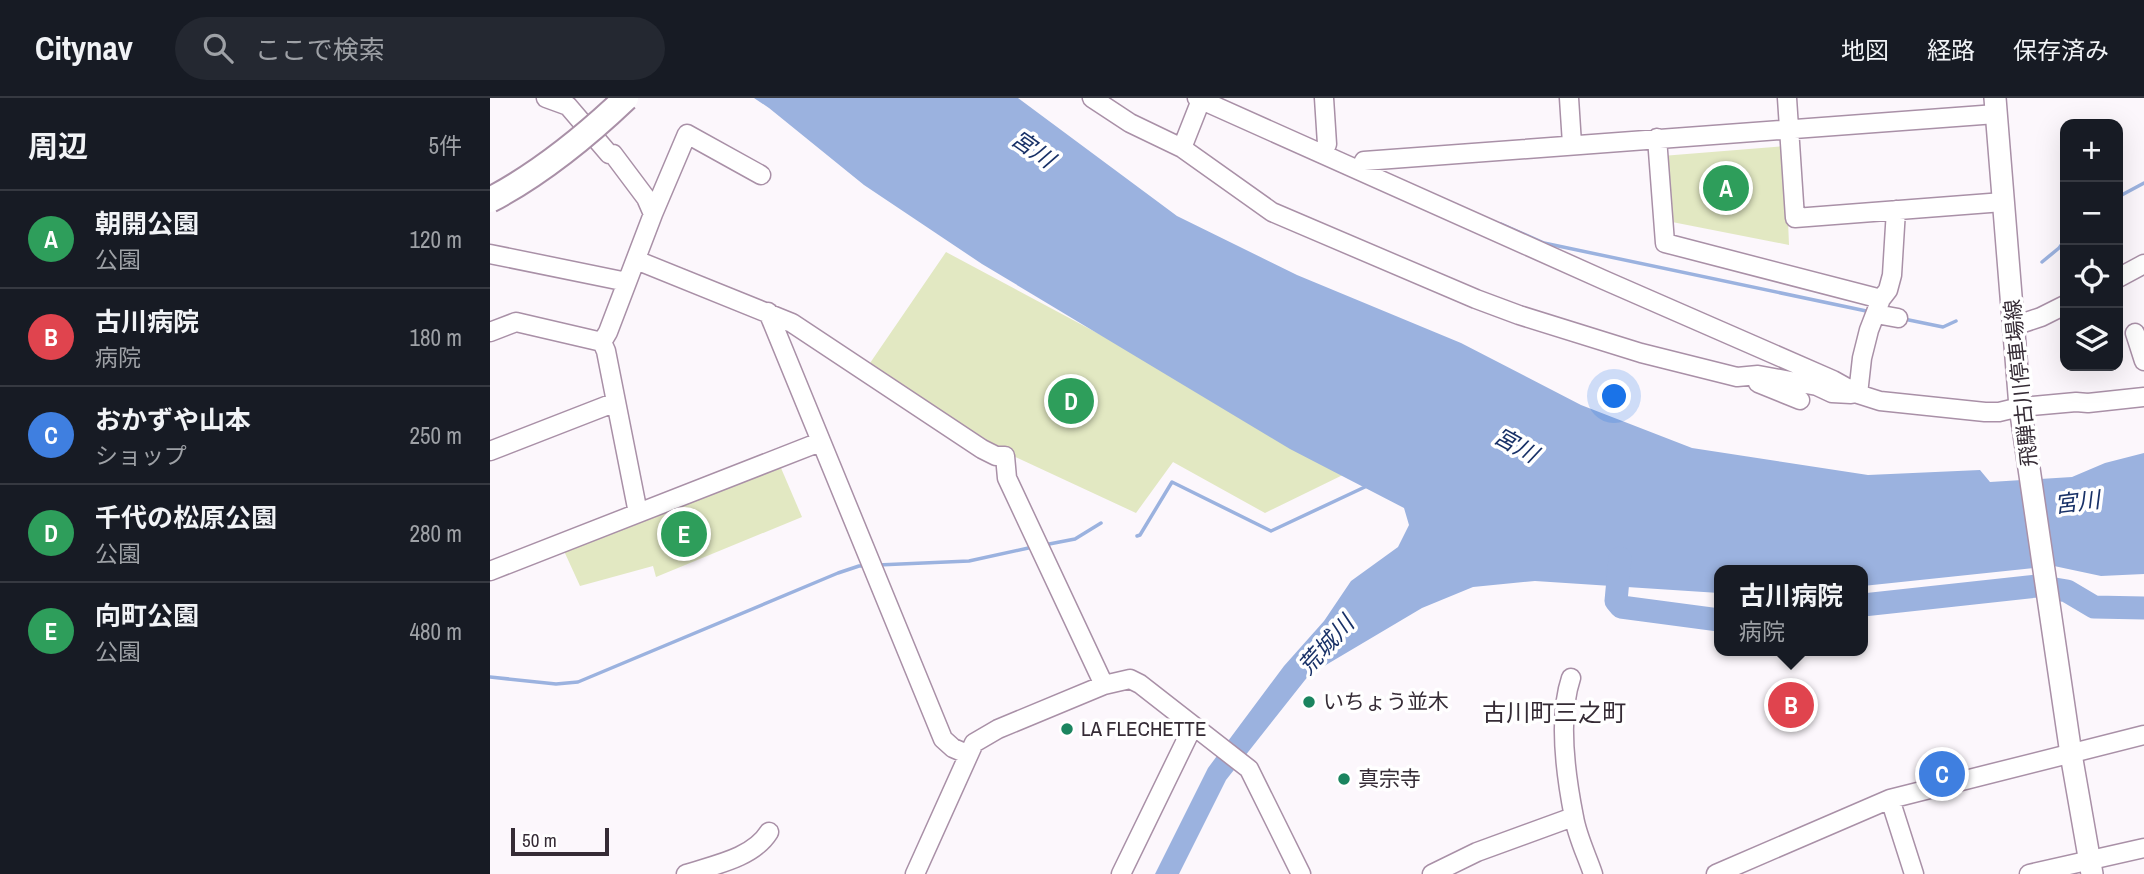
<!DOCTYPE html>
<html lang="ja">
<meta charset="utf-8">
<style>
:root{--surface:#171b24;--page:#242831;--text:#f1f3f6;--muted:#9ea1a6;--line:#363941;--accent:#0f766e}
body{margin:0;font-family:"Archivo Narrow","Noto Sans JP",sans-serif;background:var(--page);color:var(--text)}
.controls{position:absolute;right:21px;top:21px;display:grid;overflow:hidden;border-radius:14px;box-shadow:0 7px 28px #0002}
.controls button{width:63px;height:63px;display:grid;place-items:center;padding:0;border:0;border-bottom:2px solid var(--line);background:var(--surface);color:var(--text);font:35px sans-serif}
.scale{position:absolute;left:21px;bottom:18px;width:98px;box-sizing:border-box;padding-left:7px;border:4px solid #352b35;border-top:0;font-size:19px;line-height:24px;white-space:nowrap;color:#352b35;-webkit-text-stroke:5px #fff;paint-order:stroke}
.you{position:absolute;left:1125px;top:299px;width:24px;height:24px;margin:-18px;border:5px solid #fff;border-radius:50%;background:#1a73e8;box-shadow:0 0 0 10px #1a73e833}
.badge{display:grid;place-items:center;width:46px;height:46px;border-radius:50%;background:var(--accent);color:#fff;font-size:23px;font-weight:700}
.pin{position:absolute;translate:-50% -50%;border:4px solid #fff;box-shadow:0 2px 7px #0006}
.popup{position:absolute;left:1224px;top:467px;width:154px;height:91px;box-sizing:border-box;display:grid;place-content:center;border-radius:14px;background:var(--surface);filter:drop-shadow(0 2px 5px #0005);font-size:23px;white-space:nowrap;color:var(--muted)}
.popup b{font-size:26px;color:var(--text)}
.popup::after{content:'';position:absolute;left:50%;top:100%;margin-left:-14px;border:14px solid transparent;border-top-color:var(--surface)}
.list{margin:0;padding:0;list-style:none}
h2{display:flex;justify-content:space-between;align-items:center;height:91px;margin:0;padding:0 28px;font-size:30px}
h2 small{font-size:23px;font-weight:400;color:var(--muted)}
.list li{display:grid;grid-template-columns:46px 1fr auto;gap:21px;align-items:center;box-sizing:border-box;height:98px;padding:0 28px;border-top:2px solid var(--line)}
.list b{display:block;font-size:26px;white-space:nowrap}
.list p{margin:0;font-size:23px;white-space:nowrap;color:var(--muted)}
.list em{font-size:23px;font-style:normal;color:var(--muted)}
.icon{flex:none;width:38px;height:38px;fill:none;stroke:currentColor;stroke-width:2;stroke-linecap:round;stroke-linejoin:round}
.map{position:relative;flex:none;width:1654px;height:776px;overflow:hidden}
header{display:flex;align-items:center;gap:42px;box-sizing:border-box;height:98px;padding:0 35px;background:var(--surface);border-bottom:2px solid var(--line)}
header strong{font-size:33px}
nav{display:flex;gap:38px;margin-inline-start:auto;font-size:24px}
.search{width:490px;height:63px;background:var(--page);display:flex;align-items:center;gap:18px;box-sizing:border-box;padding:0 24px;border-radius:38px;color:var(--muted);font-size:26px}
main{display:flex}
aside{flex:1;background:var(--surface)}
.map>svg:first-child{display:block}
</style>
<header>
<strong>Citynav</strong>
<div class="search"><svg class="icon" aria-label="search" viewBox="0 0 24 24"><circle cx="10" cy="10" r="6"/><path d="M15 15l6 6"/></svg>ここで検索</div>
<nav><a>地図</a><a>経路</a><a>保存済み</a></nav>
</header>
<main>
<aside>
<h2>周辺<small>5件</small></h2>
<ul class="list">
<li><span class="badge" style="background:#2e9e5b">A</span><div><b>朝開公園</b><p>公園</p></div><em>120 m</em></li>
<li><span class="badge" style="background:#e0444e">B</span><div><b>古川病院</b><p>病院</p></div><em>180 m</em></li>
<li><span class="badge" style="background:#3f7fe0">C</span><div><b>おかずや山本</b><p>ショップ</p></div><em>250 m</em></li>
<li><span class="badge" style="background:#2e9e5b">D</span><div><b>千代の松原公園</b><p>公園</p></div><em>280 m</em></li>
<li><span class="badge" style="background:#2e9e5b">E</span><div><b>向町公園</b><p>公園</p></div><em>480 m</em></li>
</ul>
</aside>
<div class="map">
<svg width="1654" height="776" viewBox="0 0 1654 776">
<rect width="100%" height="100%" fill="#fcf7fc"/>
<path fill="#e2e8c2" d="M 1295,48 L 1299,147 L 1177,123 L 1172,58 Z
M 456,154 L 863,372 L 775,415 L 683,364 L 646,415 L 478,337 L 378,268 Z
M 291,370 L 312,419 L 166,479 L 163,468 L 90,488 L 74,453 Z"/>
<path fill="#9bb2df" d="M 264,0 L 528,0 L 687,118 L 807,177 L 971,245 L 1091,307 L 1202,350 L 1378,377 L 1490,372 L 1500,384 L 1582,379 L 1615,365 L 1654,355 L 1654,476 L 1611,478 L 1564,468 L 1373,488 L 1373,472 L 1229,472 L 1229,495 L 1045,483 L 983,489 L 932,510 L 819,577 L 736,682 L 689,776 L 665,776 L 718,670 L 794,568 L 834,523 L 861,483 L 908,449 L 919,427 L 914,410 L 800,351 L 492,166 L 374,87 L 279,10 Z"/>
<g fill="none" stroke-linecap="round" stroke-linejoin="round">
<path stroke="#9bb2df" stroke-width="3.5" d="M 1628,99 L 1654,85
M 1011,126 L 1054,145 L 1381,214
M 1552,164 L 1569,150 L 1575,142
M 1414,221 L 1453,229 L 1466,223
M 647,438 L 650,437 L 682,384 L 781,433 L 877,388
M 554,447 L 585,441 L 611,425
M 388,467 L 479,463 L 543,449
M 0,579 L 66,586 L 88,584 L 348,475 L 369,468 L 377,468"/>
<path stroke="#9bb2df" stroke-width="23" d="M 1130,460 L 1126,503 L 1131,509 L 1229,522
M 1373,507 L 1547,488 L 1577,493 L 1604,509 L 1654,510"/>
<g stroke="#a990a7" stroke-width="21">
<path id="minor" d="M 56,0 L 78,8 L 119,56 L 123,56 L 156,100 L 163,116
M 602,0 L 640,25 L 692,50 L 782,114 L 986,201 L 1029,217 L 1151,255 L 1247,279 L 1268,277 L 1327,288 L 1342,295 L 1361,296
M 707,0 L 1114,182 L 1343,282 L 1368,296 L 1390,303 L 1495,314 L 1509,314 L 1530,309 L 1586,304 L 1598,305 L 1654,299
M 1079,0 L 1082,46
M 1297,0 L 1305,120 L 1513,104
M 1167,40 L 1175,145 L 1391,201
M 692,50 L 711,2
M 833,55 L 837,46 L 834,0
M 870,72 L 874,63 L 1506,16
M 0,156 L 137,184
M 146,162 L 302,225 L 492,351 L 506,358 L 515,358 L 517,380 L 614,587 L 640,581 L 650,586 L 759,671 L 811,776
M 1628,180 L 1654,166
M 278,214 L 453,641 L 463,650 L 477,656
M 1386,216 L 1408,220
M 1524,228 L 1551,219 L 1575,207
M 0,234 L 26,224 L 112,244
M 1645,235 L 1654,263
M 112,244 L 118,234 L 163,116 L 197,36 L 271,77
M 112,244 L 116,253 L 148,415
M 1268,285 L 1310,302
M 1368,296 L 1372,260 L 1379,232 L 1391,201 L 1398,192 L 1402,177 L 1406,112
M 0,353 L 126,304
M 0,473 L 330,344
M 1081,580 C 1068,619 1076,679 1084,719 C 1087,738 1097,758 1103,776
M 1400,701 L 1424,776
M 196,776 C 224,767 263,760 279,734
M 425,776 L 484,645 L 508,631 L 614,587
M 631,776 L 703,628
M 942,776 L 987,754 L 1083,719
M 1226,776 L 1400,701 L 1654,637
M 1539,776 L 1654,750"/>
</g>
<g stroke="#a990a7" stroke-width="24">
<path id="major" d="M 1505,0 L 1530,309 L 1581,656 L 1602,776"/>
</g>
<use href="#minor" stroke="#fff" stroke-width="18"/>
<use href="#major" stroke="#fff" stroke-width="21"/>
<g stroke="#a990a7" stroke-width="28" stroke-linecap="butt">
<path id="highway-bridge" d="M 0,102 C 51,75 94,40 136,0"/>
</g>
<use href="#highway-bridge" stroke="#fff" stroke-width="24"/>
</g>
<g fill="#1b845f" stroke="#fff" stroke-width="2.5">
<circle cx="819" cy="604" r="7"/>
<circle cx="577" cy="631" r="7"/>
<circle cx="854" cy="681" r="7"/>
</g>
<g text-anchor="middle" stroke-width="7" stroke-linejoin="round" paint-order="stroke">
<g font-size="21" fill="#352b35" stroke="#fff">
<text transform="translate(1531 285) rotate(-96)" y="7">飛騨古川停車場線</text>
</g>
<g font-size="21" fill="#352b35" stroke="#fff" text-anchor="start">
<text x="833" y="611">いちょう並木</text>
<text x="591" y="638">LA FLECHETTE</text>
<text x="868" y="688">真宗寺</text>
</g>
<g font-size="23" font-style="italic" fill="#183167" stroke="#fff">
<text transform="translate(543 51) rotate(35)" y="8">宮川</text>
<text transform="translate(1026 347) rotate(29)" y="8">宮川</text>
<text transform="translate(1587 404) rotate(-7)" y="8">宮川</text>
<text transform="translate(836 547) rotate(-48)" y="8">荒城川</text>
</g>
<g font-size="24" fill="#352b35" stroke="#fff">
<text x="1064" y="623">古川町三之町</text>
</g>
</g>
</svg>
<div class="controls">
<button>+</button>
<button>−</button>
<button><svg class="icon" aria-label="locate" viewBox="0 0 24 24"><circle cx="12" cy="12" r="6"/><path d="M12 2v4M12 18v4M2 12h4M18 12h4"/></svg></button>
<button><svg class="icon" aria-label="layers" viewBox="0 0 24 24"><path d="M12 4l9 5-9 5-9-5zM3 14l9 5 9-5"/></svg></button>
</div>
<div class="scale">50 m</div>
<div class="you"></div>
<div class="pin badge" style="left:1236px;top:90px;background:#2e9e5b">A</div>
<div class="pin badge" style="left:1301px;top:607px;background:#e0444e">B</div>
<div class="popup"><b>古川病院</b>病院</div>
<div class="pin badge" style="left:1452px;top:676px;background:#3f7fe0">C</div>
<div class="pin badge" style="left:581px;top:303px;background:#2e9e5b">D</div>
<div class="pin badge" style="left:194px;top:436px;background:#2e9e5b">E</div>
</div>
</main>
